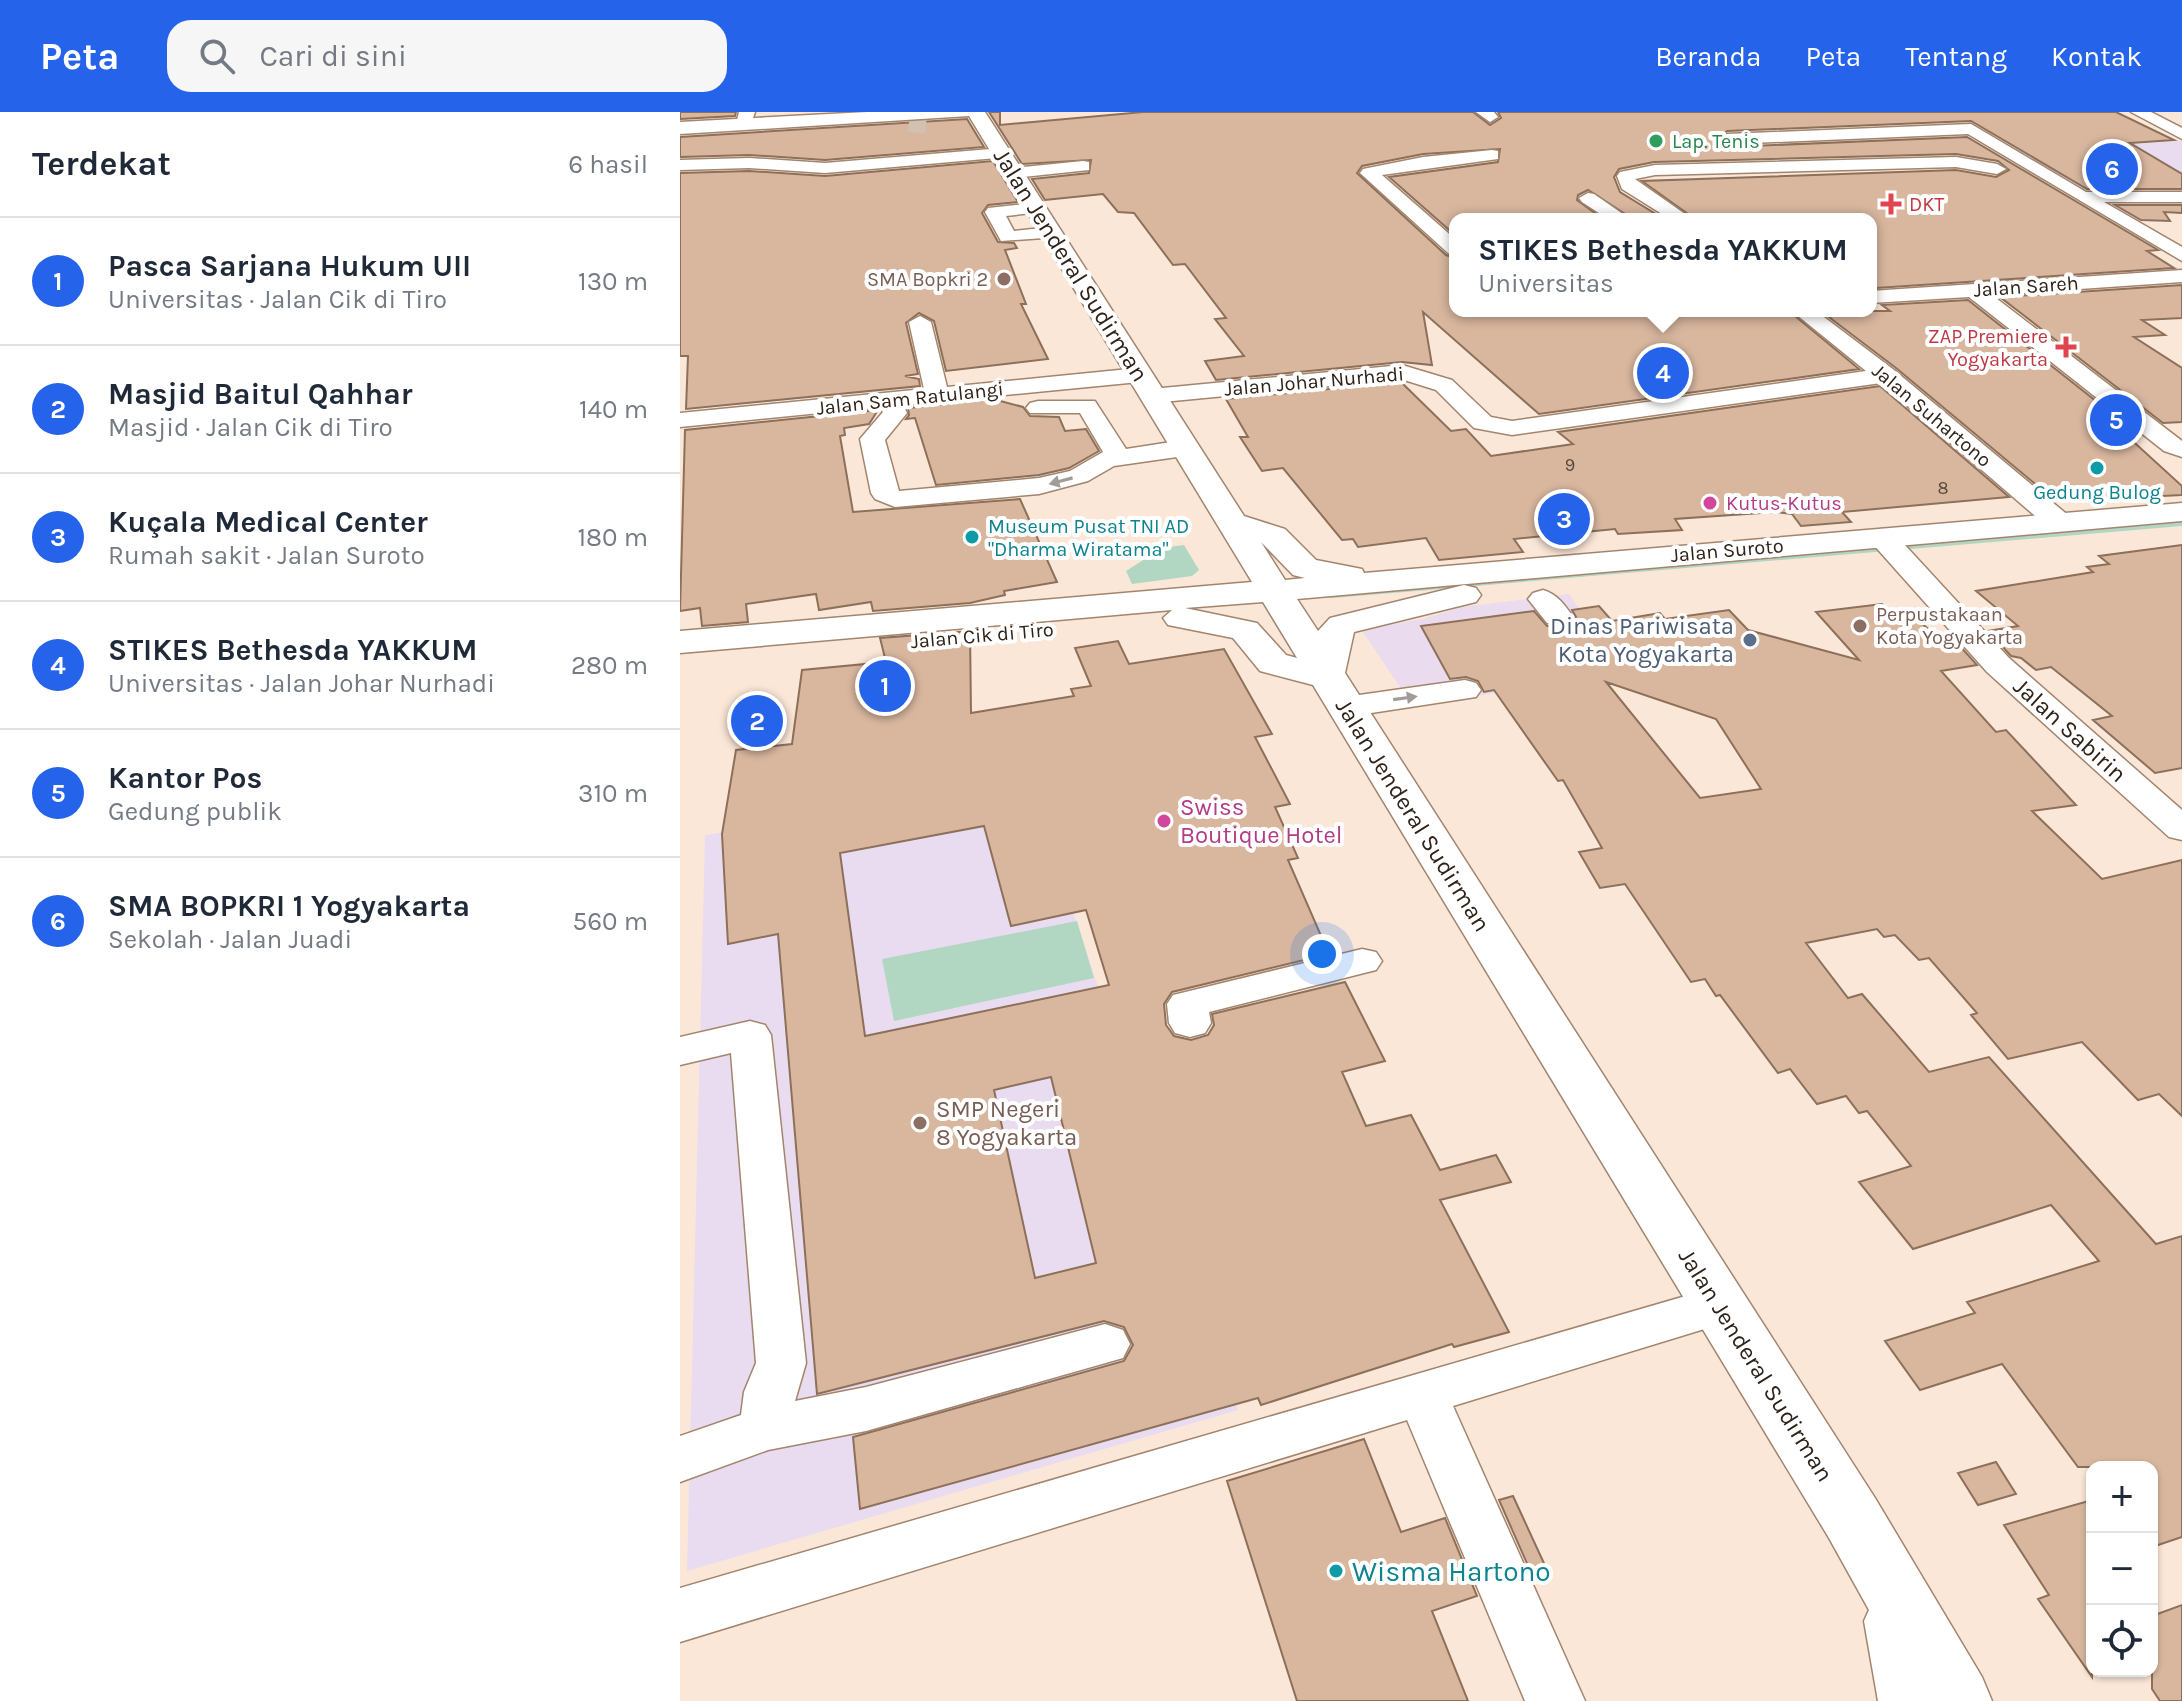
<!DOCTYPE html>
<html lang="id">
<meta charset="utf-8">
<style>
:root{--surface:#fff;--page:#f6f6f7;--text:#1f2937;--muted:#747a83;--line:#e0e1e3;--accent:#2563eb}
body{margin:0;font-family:Karla,sans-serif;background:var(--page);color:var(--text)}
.controls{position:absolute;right:24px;bottom:24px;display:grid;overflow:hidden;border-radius:16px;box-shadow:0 2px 6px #0004}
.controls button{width:72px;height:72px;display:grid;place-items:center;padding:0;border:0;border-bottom:2px solid var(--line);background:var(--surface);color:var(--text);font:40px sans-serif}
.you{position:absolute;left:642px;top:842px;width:28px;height:28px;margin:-20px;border:6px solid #fff;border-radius:50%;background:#1a73e8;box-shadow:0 0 0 12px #1a73e833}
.badge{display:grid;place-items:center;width:52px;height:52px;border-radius:50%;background:var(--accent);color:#fff;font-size:26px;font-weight:700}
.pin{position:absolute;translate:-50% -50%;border:4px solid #fff;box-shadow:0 2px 8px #0006}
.popup{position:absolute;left:769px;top:101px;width:428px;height:104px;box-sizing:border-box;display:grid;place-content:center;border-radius:16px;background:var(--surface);filter:drop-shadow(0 2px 6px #0005);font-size:26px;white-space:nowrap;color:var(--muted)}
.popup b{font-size:30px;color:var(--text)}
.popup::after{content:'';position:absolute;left:50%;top:100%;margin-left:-16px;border:16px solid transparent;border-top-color:var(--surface)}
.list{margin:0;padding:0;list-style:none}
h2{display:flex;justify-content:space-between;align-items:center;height:104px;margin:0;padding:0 32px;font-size:34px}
h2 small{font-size:26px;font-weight:400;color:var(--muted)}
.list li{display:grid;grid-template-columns:52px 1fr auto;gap:24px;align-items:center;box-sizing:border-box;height:128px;padding:0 32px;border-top:2px solid var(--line)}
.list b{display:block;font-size:30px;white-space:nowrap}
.list p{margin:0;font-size:26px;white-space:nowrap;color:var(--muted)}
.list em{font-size:26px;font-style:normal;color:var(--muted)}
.icon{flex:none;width:44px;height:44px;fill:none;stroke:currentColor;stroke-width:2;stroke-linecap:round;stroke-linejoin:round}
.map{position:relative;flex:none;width:1502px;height:1589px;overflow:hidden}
header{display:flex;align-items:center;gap:48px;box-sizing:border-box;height:112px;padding:0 40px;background:var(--accent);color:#fff}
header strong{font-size:38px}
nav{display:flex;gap:44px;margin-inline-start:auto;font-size:28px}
.search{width:560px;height:72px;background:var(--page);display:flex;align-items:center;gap:20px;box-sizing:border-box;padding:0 28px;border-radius:24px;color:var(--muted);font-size:30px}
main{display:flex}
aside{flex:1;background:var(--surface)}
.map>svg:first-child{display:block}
</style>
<header>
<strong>Peta</strong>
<div class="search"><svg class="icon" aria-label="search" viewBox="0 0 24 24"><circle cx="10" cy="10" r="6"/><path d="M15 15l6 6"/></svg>Cari di sini</div>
<nav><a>Beranda</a><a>Peta</a><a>Tentang</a><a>Kontak</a></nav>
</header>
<main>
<aside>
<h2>Terdekat<small>6 hasil</small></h2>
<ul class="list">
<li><span class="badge">1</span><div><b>Pasca Sarjana Hukum UII</b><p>Universitas · Jalan Cik di Tiro</p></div><em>130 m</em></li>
<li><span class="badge">2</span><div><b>Masjid Baitul Qahhar</b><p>Masjid · Jalan Cik di Tiro</p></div><em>140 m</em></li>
<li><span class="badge">3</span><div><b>Kuçala Medical Center</b><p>Rumah sakit · Jalan Suroto</p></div><em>180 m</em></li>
<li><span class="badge">4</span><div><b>STIKES Bethesda YAKKUM</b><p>Universitas · Jalan Johar Nurhadi</p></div><em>280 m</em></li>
<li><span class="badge">5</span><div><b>Kantor Pos</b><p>Gedung publik</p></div><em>310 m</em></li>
<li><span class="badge">6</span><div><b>SMA BOPKRI 1 Yogyakarta</b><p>Sekolah · Jalan Juadi</p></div><em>560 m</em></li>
</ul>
</aside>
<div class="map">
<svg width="1502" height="1589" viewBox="0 0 1502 1589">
<rect width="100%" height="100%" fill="#fbe7d8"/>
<path fill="#ebdbee" d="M 889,482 L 945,563 L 732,593 L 681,517 L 743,507 L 782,495 Z"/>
<path fill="#e9dcf0" d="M 1502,29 L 1502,79 L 1391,77 L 1332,38 Z
M 352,675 L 558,1298 L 7,1459 L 25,723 Z"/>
<path fill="#b1d6c2" d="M 1502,405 L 1502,414 L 653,486 L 638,484 Z
M 504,433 L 519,458 L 512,464 L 452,472 L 446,459 L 482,436 Z
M 397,809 L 414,866 L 214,909 L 202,847 Z"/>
<path fill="#d9b79f" stroke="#8d705a" stroke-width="2" fill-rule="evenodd" d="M 0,0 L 56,0 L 55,4 L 0,7 Z
M 309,0 L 320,0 L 320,13 L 463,0 L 793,0 L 810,13 L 821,6 L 818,0 L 1436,0 L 1494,28 L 1450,31 L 1502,62 L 1502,77 L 1407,77 L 1291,9 L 1047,19 L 1036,28 L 1047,35 L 1287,25 L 1478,138 L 1467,139 L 1494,156 L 1196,176 L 1191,171 L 1191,107 L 1015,107 L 962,69 L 1276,58 L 1316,65 L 1329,58 L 1318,49 L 1276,42 L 974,50 L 939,57 L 934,65 L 940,80 L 984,107 L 953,107 L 908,78 L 898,83 L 897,88 L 923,107 L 775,107 L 775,123 L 709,65 L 818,50 L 820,37 L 743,42 L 682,54 L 677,61 L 766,143 L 775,146 L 775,199 L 976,199 L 981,203 L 1013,199 L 1020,204 L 1062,199 L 1109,199 L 1179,257 L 859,302 L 743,200 L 752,253 L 722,250 L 536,268 L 525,249 L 564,244 L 535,207 L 546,206 L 505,152 L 493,153 L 454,101 L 438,100 L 423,82 L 365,88 L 352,67 L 409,61 L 411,48 L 342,52 Z
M 287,7 L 304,35 L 145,48 L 69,43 L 0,45 L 0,25 Z
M 313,49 L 338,90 L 308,93 L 302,101 L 318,130 L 334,131 L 337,136 L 325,138 L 346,192 L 341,192 L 368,247 L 266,259 L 254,209 L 239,201 L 226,211 L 238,262 L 225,264 L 239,267 L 240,274 L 6,297 L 8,244 L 0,244 L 0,61 L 69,59 L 145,64 Z
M 1435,93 L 1502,93 L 1502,101 L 1484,100 L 1490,109 L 1461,108 Z
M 1502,173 L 1502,206 L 1462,208 L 1485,223 L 1454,225 L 1502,256 L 1502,310 L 1483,311 L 1320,185 Z
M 1288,188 L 1445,312 L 1434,312 L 1502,374 L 1502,383 L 1384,389 L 1375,380 L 1366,381 L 1216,256 L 1141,199 L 1210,199 L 1202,193 Z
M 721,270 L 771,319 L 786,317 L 811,344 L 893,332 L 878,320 L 1200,274 L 1329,385 L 1162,400 L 1171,410 L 1121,414 L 1112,402 L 1095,400 L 995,407 L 1002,418 L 938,422 L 935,417 L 834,427 L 843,440 L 759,448 L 746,426 L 678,435 L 673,427 L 662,428 L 603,356 L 582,359 L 560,325 L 568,325 L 546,287 Z
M 313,287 L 343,295 L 350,304 L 379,305 L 385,319 L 406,317 L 419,339 L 389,356 L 359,363 L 256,373 L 235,306 L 226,307 L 229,303 L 228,296 Z
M 198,298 L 189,312 L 164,316 L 165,323 L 160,324 L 173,400 L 340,387 L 377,470 L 324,479 L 325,483 L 290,491 L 193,499 L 191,490 L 139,498 L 136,482 L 66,492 L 68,510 L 22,514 L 20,496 L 0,499 L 5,318 Z
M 1502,433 L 1502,656 L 1475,661 L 1413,608 L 1432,604 L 1371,555 L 1356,558 L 1341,546 L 1331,544 L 1308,519 L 1338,514 L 1296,479 L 1413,460 L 1407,455 L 1429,452 L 1419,444 Z
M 1202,492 L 1216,506 L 1232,503 L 1259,526 L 1271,524 L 1297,553 L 1261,559 L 1316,620 L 1326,618 L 1396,693 L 1352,699 L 1422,767 L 1502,748 L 1502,1004 L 1479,982 L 1458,988 L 1402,930 L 1328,947 L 1291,903 L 1297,901 L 1249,846 L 1239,848 L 1215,823 L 1204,825 L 1197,817 L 1126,831 L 1168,886 L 1182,882 L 1249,960 L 1309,945 L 1476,1132 L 1502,1124 L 1502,1425 L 1472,1435 L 1472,1355 L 1398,1355 L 1322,1252 L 1240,1278 L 1205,1229 L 1295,1201 L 1287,1190 L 1419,1149 L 1371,1093 L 1233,1137 L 1179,1070 L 1231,1054 L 1187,999 L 1179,1001 L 1166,984 L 1137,992 L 1110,957 L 1098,961 L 1040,883 L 1036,884 L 1025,867 L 1011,870 L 945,772 L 920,776 L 899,740 L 922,736 L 883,668 L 878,669 L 814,578 L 804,580 L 798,569 L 786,565 L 770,567 L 741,514 L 854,499 L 867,514 L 889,514 L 896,505 L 892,498 L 919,494 L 932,509 L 980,501 L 985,507 L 1049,498 L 1068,518 L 1179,548 L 1136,500 ZM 926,570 L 1036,607 L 1081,677 L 1020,686 Z
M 290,519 L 291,601 L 394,584 L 391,577 L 411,574 L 395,536 L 438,529 L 449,552 L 544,537 L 592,622 L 575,625 L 610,692 L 595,695 L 618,746 L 608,748 L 649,842 L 492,880 L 484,892 L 486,913 L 494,924 L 511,928 L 528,923 L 534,913 L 532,902 L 665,870 L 705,949 L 662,960 L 686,1014 L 731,1003 L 760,1058 L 816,1043 L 831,1070 L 760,1088 L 829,1220 L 774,1235 L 772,1232 L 581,1293 L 578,1286 L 180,1397 L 173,1325 L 444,1249 L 453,1233 L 444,1215 L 424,1209 L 137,1282 L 98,822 L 48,832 L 42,722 L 56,638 L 112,632 L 122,558 L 206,550 L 200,526 ZM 304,714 L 331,814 L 406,798 L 429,873 L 185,924 L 160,741 ZM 371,965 L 416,1151 L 355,1166 L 314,978 Z
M 684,1327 L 721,1420 L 765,1406 L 797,1484 L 752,1499 L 788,1589 L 617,1589 L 547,1369 Z
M 1316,1350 L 1336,1382 L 1298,1393 L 1278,1361 Z
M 833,1384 L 868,1460 L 853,1465 L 819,1388 Z
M 1412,1388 L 1412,1565 L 1358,1487 L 1369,1483 L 1324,1413 Z
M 1502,1493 L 1502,1589 L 1480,1589 L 1472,1577 L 1472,1504 Z"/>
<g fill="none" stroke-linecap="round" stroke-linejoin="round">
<path stroke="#d2c0b2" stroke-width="17" stroke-dasharray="17 9" stroke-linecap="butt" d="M 229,11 L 253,14"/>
<g stroke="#a3856e" stroke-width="3">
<path id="minor" d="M 59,0 L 75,0 L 70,15 L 56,12 Z
M 796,0 L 814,0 L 818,5 L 810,10 Z
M 1451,0 L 1471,0 L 1502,16 L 1502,27 Z
M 1291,12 L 1406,80 L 1502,80 L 1502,90 L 1424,90 L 1502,135 L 1502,149 L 1288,22 L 1047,32 L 1039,27 L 1047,22 Z
M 322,36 L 328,37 L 328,45 L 145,61 L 69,56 L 0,58 L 0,48 L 69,46 L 145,51 Z
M 812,38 L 818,39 L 818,47 L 702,63 L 775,127 L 775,143 L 768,141 L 680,61 L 683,57 L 743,45 Z
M 1276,45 L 1317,52 L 1326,57 L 1317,62 L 1276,55 L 975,63 L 955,67 L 1012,107 L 990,107 L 942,77 L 937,64 L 940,60 L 975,53 Z
M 403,49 L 409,50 L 409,58 L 334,66 L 325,61 L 334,56 Z
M 908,81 L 914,82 L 950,107 L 928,107 L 902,90 L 899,86 Z
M 355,91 L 364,96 L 361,100 L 326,104 L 334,119 L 371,115 L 380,121 L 378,125 L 321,129 L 305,100 L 308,96 Z
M 1502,158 L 1502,170 L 1312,183 L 1502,329 L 1502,345 L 1484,339 L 1289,185 L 1191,191 L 1191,179 Z
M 1112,199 L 1136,199 L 1214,258 L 1389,404 L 1393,410 L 1389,416 L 1369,416 L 1201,271 L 832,323 L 794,316 L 756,278 L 721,267 L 472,291 L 460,284 L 472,277 L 722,253 L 772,268 L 811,305 L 832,309 L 1186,259 Z
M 240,204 L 251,210 L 267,275 L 459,256 L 470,263 L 459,270 L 223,293 L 227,301 L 205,328 L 219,379 L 359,366 L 390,359 L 423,340 L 400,301 L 350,301 L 346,296 L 350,291 L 358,289 L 415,289 L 446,337 L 504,328 L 517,336 L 504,344 L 434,354 L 408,369 L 359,382 L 215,395 L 195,387 L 191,381 L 180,327 L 203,300 L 200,295 L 0,315 L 0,301 L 244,277 L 229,210 Z
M 1202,417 L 1212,419 L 1329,546 L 1502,698 L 1502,728 L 1489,725 L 1307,560 L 1192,431 L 1188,425 L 1192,419 Z
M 863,478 C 877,482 885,493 893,505 L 889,511 L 867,511 L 848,487 L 853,481 Z
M 785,568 L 796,571 L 801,578 L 796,585 L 665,605 L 654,602 L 649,595 L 654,588 L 665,585 Z
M 682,837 L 696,840 L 702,849 L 696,858 L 529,900 L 531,911 L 525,921 L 510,925 L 495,921 L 489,911 L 487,892 L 493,883 Z
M 70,909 L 85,913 L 91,923 L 126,1251 L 115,1289 L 186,1275 L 425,1212 L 443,1218 L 450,1232 L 443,1246 L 186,1319 L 88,1338 L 0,1370 L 0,1324 L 61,1303 L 64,1280 L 76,1251 L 51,941 L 0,953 L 0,925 Z
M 1040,1174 L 1057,1179 L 1065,1193 L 1057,1207 L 773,1294 L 905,1589 L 845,1589 L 727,1308 L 0,1530 L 0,1476 Z"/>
</g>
<g stroke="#a3856e" stroke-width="3">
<path id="major" d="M 187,0 L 305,0 L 564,404 L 605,417 L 636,448 L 682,457 L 684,461 L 1502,391 L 1502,409 L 617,487 L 638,519 L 650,506 L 784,473 L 796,476 L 801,483 L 796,490 L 674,520 L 665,561 L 1195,1386 L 1302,1565 L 1312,1589 L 1198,1589 L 1184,1509 L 1189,1498 L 1149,1426 L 633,573 L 580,559 L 553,526 L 488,513 L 483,506 L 492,498 L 0,541 L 0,519 L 572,470 L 289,4 L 0,22 L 0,10 ZM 581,430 L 613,463 L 625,466 L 605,468 ZM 583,490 L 617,546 L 606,543 L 577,511 L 505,496 Z"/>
</g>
<use href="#minor" fill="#fff" fill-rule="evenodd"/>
<use href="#major" fill="#fff" fill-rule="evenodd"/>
</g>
<defs><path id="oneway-solid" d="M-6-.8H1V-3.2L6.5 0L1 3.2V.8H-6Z" transform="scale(2)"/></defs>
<g fill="#a19c98">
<use href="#oneway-solid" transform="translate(381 369) rotate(165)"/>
<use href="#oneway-solid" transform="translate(725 586) rotate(-8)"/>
</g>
<circle fill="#2e9e5b" stroke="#fff" stroke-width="3" cx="976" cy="29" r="8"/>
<g fill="#e0444e" stroke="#fff" stroke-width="3">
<path d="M1207 80h8v8h8v8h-8v8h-8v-8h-8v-8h8z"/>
<path d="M1382 223h8v8h8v8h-8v8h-8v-8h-8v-8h8z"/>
</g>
<g fill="#8d6e63" stroke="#fff" stroke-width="3">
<circle cx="324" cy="167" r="8"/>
<circle cx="1180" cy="514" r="8"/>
<circle cx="240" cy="1011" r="8"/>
</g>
<g fill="#0f9aa8" stroke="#fff" stroke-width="3">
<circle cx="1417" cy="356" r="8"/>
<circle cx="292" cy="425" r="8"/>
<circle cx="656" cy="1459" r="8"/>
</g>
<g fill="#d1479c" stroke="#fff" stroke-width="3">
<circle cx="1030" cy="391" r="8"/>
<circle cx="484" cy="709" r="8"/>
</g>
<circle fill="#5c6f8a" stroke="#fff" stroke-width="3" cx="1070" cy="528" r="8"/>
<g text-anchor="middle" stroke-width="8" stroke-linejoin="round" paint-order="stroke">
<g font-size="18" fill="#59473a">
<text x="890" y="359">9</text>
<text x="1263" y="382">8</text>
</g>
<g font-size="20" fill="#27864d" stroke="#fff" text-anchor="start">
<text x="992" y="36">Lap. Tenis</text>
</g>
<g font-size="20" fill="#be3a42" stroke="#fff" text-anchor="start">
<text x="1229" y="99">DKT</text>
<text x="1368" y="231" text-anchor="end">ZAP Premiere<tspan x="1368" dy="23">Yogyakarta</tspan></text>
</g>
<g font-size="20" fill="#785e54" stroke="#fff" text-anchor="end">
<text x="308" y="174">SMA Bopkri 2</text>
<text x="1196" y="509" text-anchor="start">Perpustakaan<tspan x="1196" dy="23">Kota Yogyakarta</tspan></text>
</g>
<g font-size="20" fill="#2e2219" stroke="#fff">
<text transform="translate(1346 174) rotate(-4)" y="7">Jalan Sareh</text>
<text transform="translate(634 269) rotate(-5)" y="7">Jalan Johar Nurhadi</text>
<text transform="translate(230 286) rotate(-6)" y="7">Jalan Sam Ratulangi</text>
<text transform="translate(1252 303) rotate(40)" y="7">Jalan Suhartono</text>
<text transform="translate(1047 438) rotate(-5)" y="7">Jalan Suroto</text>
<text transform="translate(302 523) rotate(-5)" y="7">Jalan Cik di Tiro</text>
</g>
<g font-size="20" fill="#0d838f" stroke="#fff">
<text x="1417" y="387">Gedung Bulog</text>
<text x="308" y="421" text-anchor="start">Museum Pusat TNI AD<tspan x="308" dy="23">"Dharma Wiratama"</tspan></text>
</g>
<g font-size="20" fill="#b23c85" stroke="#fff" text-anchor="start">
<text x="1046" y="398">Kutus-Kutus</text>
</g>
<g font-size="24" fill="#2e2219" stroke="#fff">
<text transform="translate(391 153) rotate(58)" y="8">Jalan Jenderal Sudirman</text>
<text transform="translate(1390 618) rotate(42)" y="8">Jalan Sabirin</text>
<text transform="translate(733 703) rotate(58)" y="8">Jalan Jenderal Sudirman</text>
<text transform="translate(1076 1253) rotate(58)" y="8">Jalan Jenderal Sudirman</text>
</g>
<g font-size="24" fill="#4e5e75" stroke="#fff" text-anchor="end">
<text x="1054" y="522">Dinas Pariwisata<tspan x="1054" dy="28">Kota Yogyakarta</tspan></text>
</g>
<g font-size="24" fill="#b23c85" stroke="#fff" text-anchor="start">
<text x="500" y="703">Swiss<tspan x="500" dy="28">Boutique Hotel</tspan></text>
</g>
<g font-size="24" fill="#785e54" stroke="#fff" text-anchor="start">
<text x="256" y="1005">SMP Negeri<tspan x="256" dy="28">8 Yogyakarta</tspan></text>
</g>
<g font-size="28" fill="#0d838f" stroke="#fff" text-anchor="start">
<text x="672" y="1469">Wisma Hartono</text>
</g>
</g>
</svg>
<div class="controls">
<button>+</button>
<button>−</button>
<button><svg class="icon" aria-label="locate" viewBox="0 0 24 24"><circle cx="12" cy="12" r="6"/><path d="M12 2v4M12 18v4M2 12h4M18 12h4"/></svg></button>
</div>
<div class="you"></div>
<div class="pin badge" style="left:205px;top:574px">1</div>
<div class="pin badge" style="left:77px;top:609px">2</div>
<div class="pin badge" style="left:884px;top:407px">3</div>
<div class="pin badge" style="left:983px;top:261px">4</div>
<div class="popup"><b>STIKES Bethesda YAKKUM</b>Universitas</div>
<div class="pin badge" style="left:1436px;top:308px">5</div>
<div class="pin badge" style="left:1432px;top:57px">6</div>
</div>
</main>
